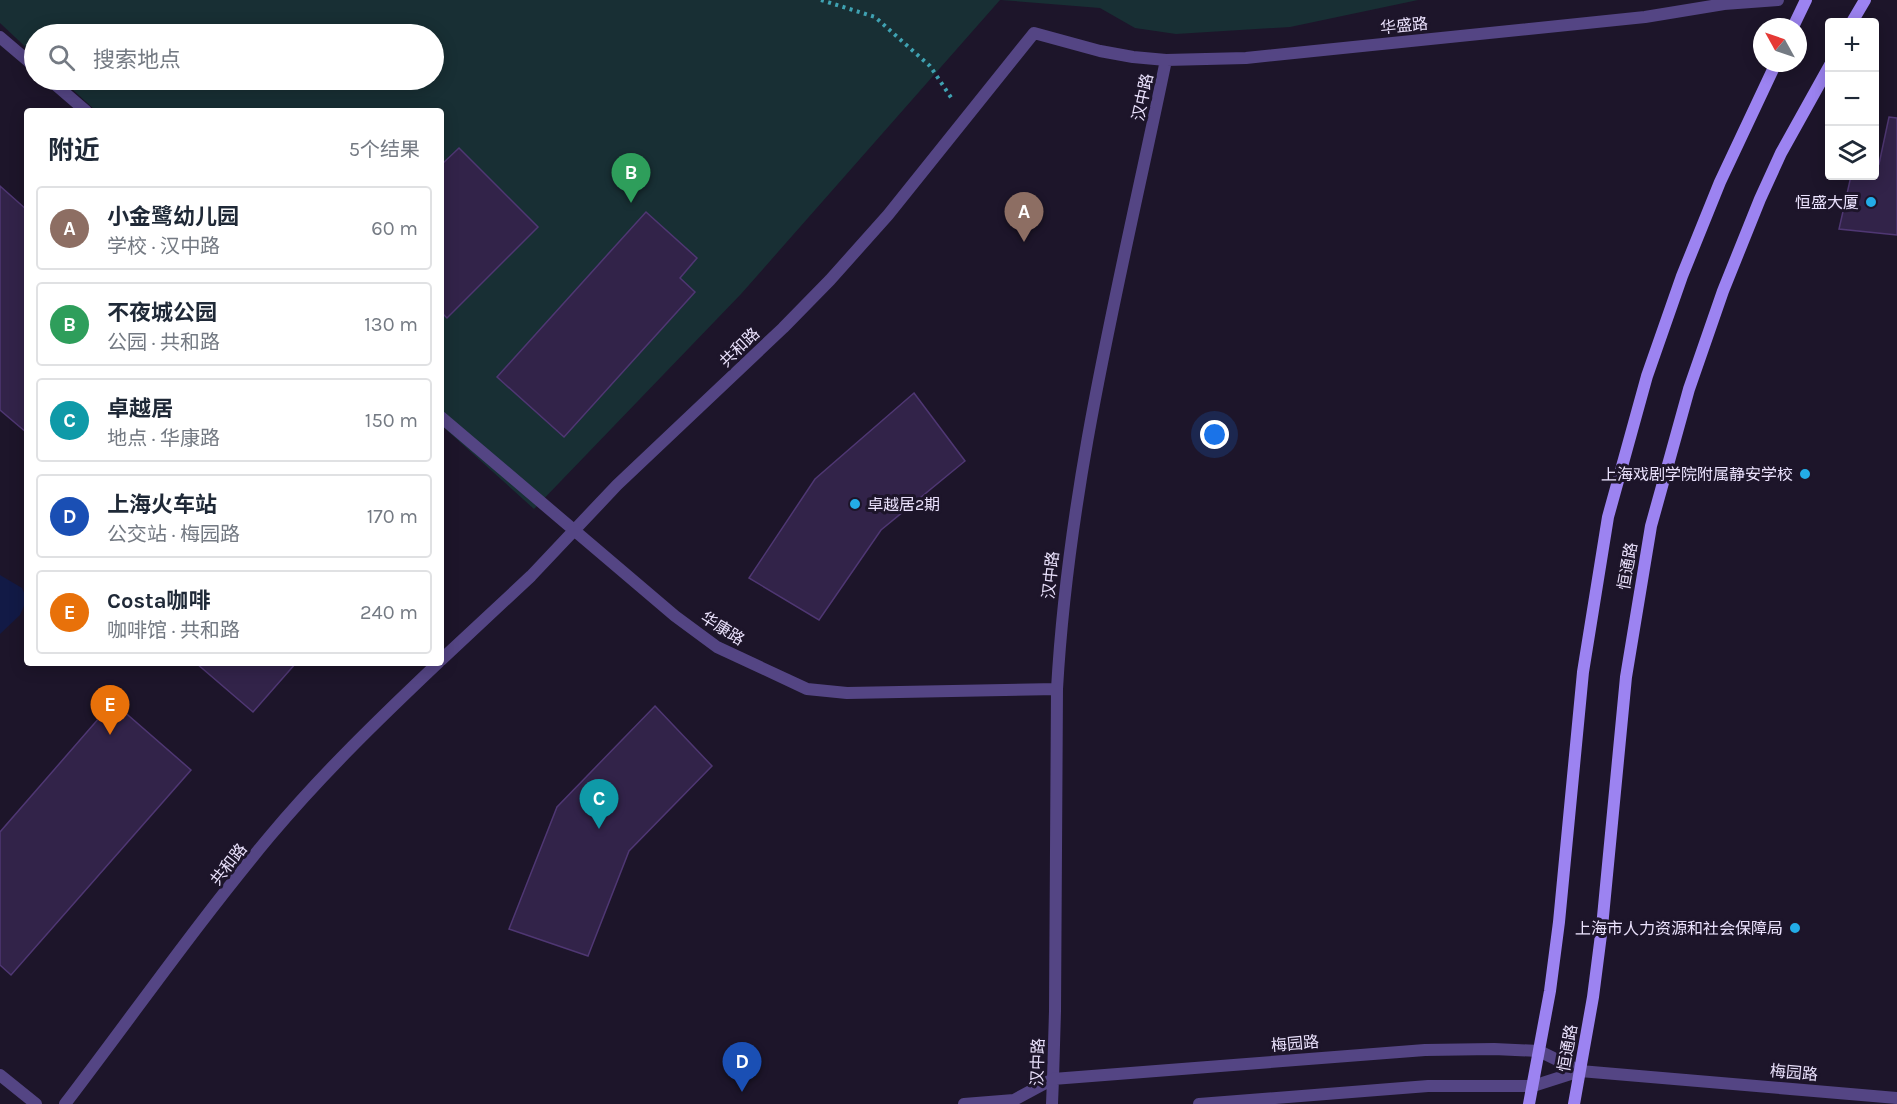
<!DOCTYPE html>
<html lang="zh">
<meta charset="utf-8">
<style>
:root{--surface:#fff;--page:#f6f6f7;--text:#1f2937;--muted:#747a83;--line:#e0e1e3;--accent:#db2777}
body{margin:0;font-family:Karla,"Noto Sans SC",sans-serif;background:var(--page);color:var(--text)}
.controls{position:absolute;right:18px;top:18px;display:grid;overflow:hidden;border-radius:6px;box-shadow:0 3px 15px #0003}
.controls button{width:54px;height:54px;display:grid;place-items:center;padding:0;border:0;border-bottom:2px solid var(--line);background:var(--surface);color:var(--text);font:30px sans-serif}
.compass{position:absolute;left:1753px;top:18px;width:54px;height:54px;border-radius:50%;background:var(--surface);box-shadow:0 3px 15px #0003;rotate:310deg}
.you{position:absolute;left:1215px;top:435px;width:21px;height:21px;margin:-15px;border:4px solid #fff;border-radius:50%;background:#1a73e8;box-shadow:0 0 0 9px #1a73e833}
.badge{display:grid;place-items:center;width:39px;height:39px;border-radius:50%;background:var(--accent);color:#fff;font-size:20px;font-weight:700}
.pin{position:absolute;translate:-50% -50px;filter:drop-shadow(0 2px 3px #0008)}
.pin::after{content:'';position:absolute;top:32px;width:21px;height:18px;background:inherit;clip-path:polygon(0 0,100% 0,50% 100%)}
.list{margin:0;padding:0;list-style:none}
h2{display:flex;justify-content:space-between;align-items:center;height:78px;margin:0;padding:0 24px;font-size:26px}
h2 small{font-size:20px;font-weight:400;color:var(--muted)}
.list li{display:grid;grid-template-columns:39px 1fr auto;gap:18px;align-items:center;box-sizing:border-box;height:84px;margin:0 12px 12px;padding:0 12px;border:2px solid var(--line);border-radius:6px}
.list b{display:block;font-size:22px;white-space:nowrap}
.list p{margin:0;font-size:20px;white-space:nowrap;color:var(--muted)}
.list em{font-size:20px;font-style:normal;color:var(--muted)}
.icon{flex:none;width:33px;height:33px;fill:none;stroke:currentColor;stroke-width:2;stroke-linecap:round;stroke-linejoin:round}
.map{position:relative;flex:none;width:1897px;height:1104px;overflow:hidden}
.search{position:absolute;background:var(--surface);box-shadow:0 3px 15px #0003;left:24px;top:24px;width:420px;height:66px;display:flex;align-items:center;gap:15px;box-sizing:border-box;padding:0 21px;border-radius:33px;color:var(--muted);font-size:22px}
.panel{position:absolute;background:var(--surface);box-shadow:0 3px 15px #0003;left:24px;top:108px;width:420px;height:558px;border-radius:6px}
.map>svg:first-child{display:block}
</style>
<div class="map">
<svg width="1897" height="1104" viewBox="0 0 1897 1104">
<rect width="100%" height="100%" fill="#1d152a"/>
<path fill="#182f34" d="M 0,0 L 1000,0 L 741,294 L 534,509 L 441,425 L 441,111 L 96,111 L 62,80 L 434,80 L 434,34 L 34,34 L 34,55 L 0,23 Z
M 1001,0 L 1418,0 L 1290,27 L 1176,34 L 1135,28 L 1100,8 Z"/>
<path fill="#121a46" d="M 0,575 L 22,588 L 27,599 L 20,615 L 0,634 Z"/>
<path fill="#322349" stroke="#4f3773" stroke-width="1.5" d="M 1889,117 L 1897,118 L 1897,235 L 1839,229 L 1851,176 L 1874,176 L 1874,163 L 1879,164 Z
M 459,148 L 538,227 L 447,318 L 441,312 L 441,165 Z
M 0,186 L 27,210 L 27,433 L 0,410 Z
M 646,212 L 697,258 L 680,278 L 695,292 L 564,437 L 497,377 Z
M 914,393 L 965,461 L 881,530 L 819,620 L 749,578 L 815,479 Z
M 196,663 L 296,663 L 253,712 Z
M 113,702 L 191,770 L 11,975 L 0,965 L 0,832 Z
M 655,706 L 712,766 L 629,851 L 588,956 L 509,929 L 557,807 Z"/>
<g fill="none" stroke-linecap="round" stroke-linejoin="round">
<path stroke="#3fa2b2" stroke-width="4" stroke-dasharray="3 4.5" stroke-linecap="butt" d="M 821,0 L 875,17 L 930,66 L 952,99"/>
<path stroke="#544584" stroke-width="12" d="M 0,37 L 34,66
M 50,80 L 86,111
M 441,417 L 675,616 L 717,647 L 807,689 L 847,693 L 1057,689
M 441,660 L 531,576 L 617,485 L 783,328 L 830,280 L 888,215 L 1034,33 L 1100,51 L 1133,57 L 1166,60 L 1246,58 L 1645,17 L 1724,4 L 1778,0
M 1580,1071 L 1897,1098
M 1053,1079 L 1055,1011 L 1057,689 C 1069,476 1123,269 1166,60
M 65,1104 C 133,1015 198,922 270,836 C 322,774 380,718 438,663"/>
<path stroke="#544584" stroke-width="12" d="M 0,1075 L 36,1104
M 964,1104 L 1014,1100 L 1053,1079 L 1425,1050 L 1494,1049 L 1539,1051 L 1580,1071
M 1052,1104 L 1053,1079
M 1199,1104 L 1428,1086 L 1533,1086 L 1580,1071"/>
<path stroke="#9c83f1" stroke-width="12" d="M 1852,22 L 1865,0
M 1793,27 L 1806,0
M 1529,1104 L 1550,991 L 1559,922 L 1583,672 L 1608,517 L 1647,376 L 1682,276 L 1720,182 L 1776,63
M 1574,1104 L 1593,997 L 1602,927 L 1626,677 L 1651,526 L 1689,389 L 1723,291 L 1760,199 L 1781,153 L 1830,65"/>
</g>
<g fill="#23ace7" stroke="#1d152a" stroke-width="2">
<circle cx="1871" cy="202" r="6"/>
<circle cx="1805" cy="474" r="6"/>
<circle cx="855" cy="504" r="6"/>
<circle cx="1795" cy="928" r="6"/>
</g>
<g text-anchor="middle" stroke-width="6" stroke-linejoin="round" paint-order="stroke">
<g font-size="16" fill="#eae1fc" stroke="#1d152a">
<text transform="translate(1404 25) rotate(-6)" y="6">华盛路</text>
<text transform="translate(1142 97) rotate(-78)" y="6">汉中路</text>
<text transform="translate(739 347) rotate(-44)" y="6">共和路</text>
<text transform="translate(1627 566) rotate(-80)" y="6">恒通路</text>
<text transform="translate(1050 575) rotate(-84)" y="6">汉中路</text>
<text transform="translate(723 628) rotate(32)" y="6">华康路</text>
<text transform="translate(228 864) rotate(-52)" y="6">共和路</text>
<text transform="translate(1295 1043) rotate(-5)" y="6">梅园路</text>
<text transform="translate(1567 1048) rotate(-80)" y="6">恒通路</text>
<text transform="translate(1037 1062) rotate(-88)" y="6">汉中路</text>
<text transform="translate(1794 1072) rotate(5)" y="6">梅园路</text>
</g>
<g font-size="16" fill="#eae1fc" stroke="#1d152a" text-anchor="end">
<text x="1859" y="208">恒盛大厦</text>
<text x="1793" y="480">上海戏剧学院附属静安学校</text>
<text x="867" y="510" text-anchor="start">卓越居2期</text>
<text x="1783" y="934">上海市人力资源和社会保障局</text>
</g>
</g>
</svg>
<div class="controls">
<button>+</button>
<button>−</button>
<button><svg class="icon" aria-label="layers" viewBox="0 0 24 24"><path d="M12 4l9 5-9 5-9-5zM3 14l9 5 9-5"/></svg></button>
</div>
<svg class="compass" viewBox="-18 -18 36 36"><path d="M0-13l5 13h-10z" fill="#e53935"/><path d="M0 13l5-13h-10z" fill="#747a83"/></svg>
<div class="you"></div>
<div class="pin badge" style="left:1024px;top:242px;background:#8d6e63">A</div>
<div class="pin badge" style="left:631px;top:203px;background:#2e9e5b">B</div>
<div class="pin badge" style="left:599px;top:829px;background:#0f9aa8">C</div>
<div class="pin badge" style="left:742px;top:1092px;background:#1a4fb4">D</div>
<div class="pin badge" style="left:110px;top:735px;background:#e8710a">E</div>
<div class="search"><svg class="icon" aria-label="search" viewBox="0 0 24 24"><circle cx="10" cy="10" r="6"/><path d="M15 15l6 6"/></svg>搜索地点</div>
<section class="panel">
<h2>附近<small>5个结果</small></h2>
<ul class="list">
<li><span class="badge" style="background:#8d6e63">A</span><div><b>小金鹭幼儿园</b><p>学校 · 汉中路</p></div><em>60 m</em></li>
<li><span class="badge" style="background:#2e9e5b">B</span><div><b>不夜城公园</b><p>公园 · 共和路</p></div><em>130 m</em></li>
<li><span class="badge" style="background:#0f9aa8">C</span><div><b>卓越居</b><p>地点 · 华康路</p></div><em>150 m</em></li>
<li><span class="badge" style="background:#1a4fb4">D</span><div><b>上海火车站</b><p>公交站 · 梅园路</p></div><em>170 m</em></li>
<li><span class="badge" style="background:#e8710a">E</span><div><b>Costa咖啡</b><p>咖啡馆 · 共和路</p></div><em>240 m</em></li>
</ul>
</section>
</div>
